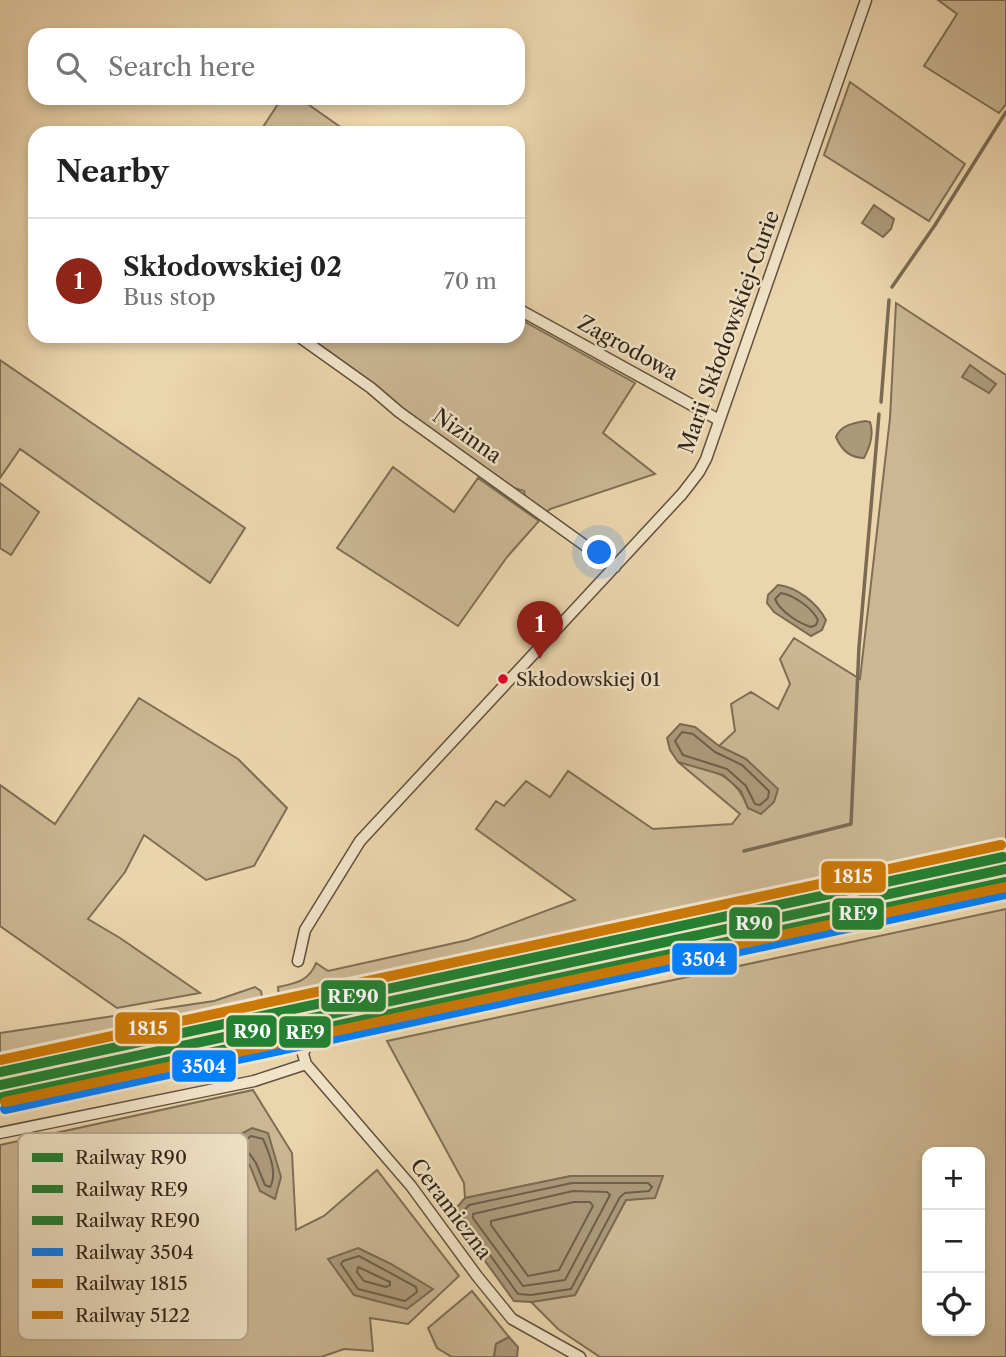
<!DOCTYPE html>
<meta charset="utf-8">
<style>
:root{--surface:#fff;--page:#f6f6f6;--text:#222;--muted:#767676;--line:#e0e0e0;--accent:#8f2418}
body{margin:0;font-family:"Libre Caslon Text",serif;background:var(--page);color:var(--text)}
.controls{position:absolute;right:21px;bottom:21px;display:grid;overflow:hidden;border-radius:14px;box-shadow:0 4px 10px #0003}
.controls button{width:63px;height:63px;display:grid;place-items:center;padding:0;border:0;border-bottom:2px solid var(--line);background:var(--surface);color:var(--text);font:35px sans-serif}
.you{position:absolute;left:600px;top:553px;width:24px;height:24px;margin:-18px;border:5px solid #fff;border-radius:50%;background:#1a73e8;box-shadow:0 0 0 10px #1a73e833}
.badge{display:grid;place-items:center;width:46px;height:46px;border-radius:50%;background:var(--accent);color:#fff;font-size:23px;font-weight:700}
.pin{position:absolute;translate:-50% -58px;filter:drop-shadow(0 2px 4px #0008)}
.pin::after{content:'';position:absolute;top:37px;width:24px;height:21px;background:inherit;clip-path:polygon(0 0,100% 0,50% 100%)}
.list{margin:0;padding:0;list-style:none}
h2{display:flex;justify-content:space-between;align-items:center;height:91px;margin:0;padding:0 28px;font-size:30px}
h2 small{font-size:23px;font-weight:400;color:var(--muted)}
.list li{display:grid;grid-template-columns:46px 1fr auto;gap:21px;align-items:center;box-sizing:border-box;height:126px;padding:0 28px;border-top:2px solid var(--line)}
.list b{display:block;font-size:26px;white-space:nowrap}
.list p{margin:0;font-size:23px;white-space:nowrap;color:var(--muted)}
.list em{font-size:23px;font-style:normal;color:var(--muted)}
.icon{flex:none;width:38px;height:38px;fill:none;stroke:currentColor;stroke-width:2;stroke-linecap:round;stroke-linejoin:round}
.map{position:relative;flex:none;width:1006px;height:1357px;overflow:hidden}
.search{position:absolute;background:var(--surface);box-shadow:0 4px 10px #0003;left:28px;top:28px;width:497px;height:77px;display:flex;align-items:center;gap:18px;box-sizing:border-box;padding:0 24px;border-radius:21px;color:var(--muted);font-size:26px}
.panel{position:absolute;background:var(--surface);box-shadow:0 4px 10px #0003;left:28px;top:126px;width:497px;height:217px;border-radius:21px}
.map>svg:first-child{display:block}
</style>
<div class="map">
<svg width="1006" height="1357" viewBox="0 0 1006 1357">
<rect width="100%" height="100%" fill="#ebd5ac"/>
<filter id="stains"><feTurbulence type="fractalNoise" baseFrequency=".00286" numOctaves="4"/><feColorMatrix values="0 0 0 0 .2 0 0 0 0 .09 0 0 0 0 .02 0 0 0 .5 -.17"/></filter>
<radialGradient id="worn" r=".72"><stop offset=".6" stop-color="#630" stop-opacity="0"/><stop offset="1" stop-color="#630" stop-opacity=".3"/></radialGradient>
<path fill="#cbb793" stroke="#7e6e56" stroke-width="2" fill-rule="evenodd" d="M 938,0 L 1006,0 L 1006,104 L 999,113 L 924,66 L 957,14 Z
M 850,82 L 965,164 L 929,221 L 824,155 Z
M 282,98 L 299,98 L 349,133 L 259,133 Z
M 896,303 L 1006,375 L 1006,848 L 587,943 L 341,994 L 178,1023 L 0,1061 L 0,1033 L 214,1001 L 255,987 L 261,991 L 263,1002 L 279,999 L 278,987 C 296,983 309,981 316,963 L 328,971 L 468,940 L 575,900 L 476,829 L 496,801 L 504,806 L 526,781 L 550,797 L 568,771 L 653,829 L 732,824 L 740,814 L 678,762 C 713,772 734,771 748,808 L 760,774 L 746,759 L 719,746 L 735,731 L 731,704 L 751,692 L 778,709 L 790,684 L 780,659 L 794,638 L 860,679 L 890,418 Z
M 518,318 L 635,383 L 603,433 L 655,474 L 550,509 L 547,512 L 525,496 L 524,491 L 514,488 L 406,411 L 377,386 L 316,342 L 317,339 L 313,336 L 518,336 Z
M 0,360 L 245,528 L 210,583 L 20,449 L 0,478 Z
M 393,467 L 454,512 L 478,478 L 539,521 L 507,557 L 458,626 L 337,548 Z
M 0,483 L 39,512 L 11,555 L 0,548 Z
M 139,698 L 238,759 L 287,808 L 254,866 L 206,880 L 144,835 L 125,872 L 88,919 L 120,938 L 200,993 L 117,1008 L 0,926 L 0,785 L 55,824 Z
M 1006,909 L 1006,1357 L 600,1357 L 558,1329 L 531,1302 L 575,1295 L 626,1200 L 655,1197 L 571,1176 L 465,1198 L 464,1183 L 387,1041 ZM 927,1152 L 980,1152 L 980,1331 L 927,1331 Z
M 253,1090 L 292,1153 L 296,1230 L 324,1216 L 377,1170 L 459,1276 L 408,1324 L 370,1318 L 373,1351 L 344,1349 L 321,1357 L 0,1357 L 0,1145 Z
M 472,1291 L 509,1337 L 496,1344 L 494,1357 L 452,1357 L 437,1348 L 428,1328 Z"/>
<path fill="#ac997a" stroke="#7b6a53" stroke-width="2" d="M 874,205 L 894,219 L 891,229 L 883,237 L 862,223 Z
M 970,365 L 996,384 L 989,393 L 962,377 Z
M 865,421 L 870,422 C 874,434 870,447 864,458 C 850,458 841,449 836,437 C 841,425 854,423 865,421 Z
M 778,585 C 797,587 817,603 826,620 L 822,630 L 811,636 L 774,612 L 767,603 L 768,595 Z
M 680,724 L 695,727 L 719,746 L 746,759 L 778,789 L 774,802 L 761,814 L 748,808 L 741,791 L 723,775 L 678,762 L 670,750 L 667,738 Z
M 252,1128 L 268,1133 L 281,1177 L 275,1199 L 260,1191 L 250,1166 L 238,1150 L 241,1134 Z
M 571,1176 L 663,1176 L 655,1198 L 626,1200 L 575,1295 L 531,1302 L 514,1301 L 451,1214 L 465,1198 Z
M 358,1248 L 391,1264 L 433,1289 L 407,1309 L 354,1295 L 328,1259 Z
M 509,1337 L 518,1347 L 517,1357 L 494,1357 L 496,1344 Z"/>
<g fill="none" stroke-linecap="round" stroke-linejoin="round">
<path stroke="#6e5e4a" stroke-width="2" d="M 781,593 C 794,595 812,608 818,620 L 816,625 L 811,627 C 798,623 780,611 775,599 Z
M 682,732 L 693,734 L 715,752 L 742,765 L 769,791 L 768,798 L 760,805 L 755,804 L 746,786 L 727,769 L 683,755 L 675,741 Z
M 251,1136 L 263,1139 C 269,1153 278,1173 270,1187 L 265,1185 L 256,1163 L 246,1149 L 247,1139 Z
M 572,1183 L 648,1183 L 652,1187 L 649,1191 L 625,1193 L 620,1197 L 571,1289 L 531,1295 L 518,1294 L 462,1216 L 462,1213 L 469,1205 Z
M 573,1191 L 607,1192 L 610,1195 L 565,1280 L 523,1286 L 473,1218 L 473,1214 Z
M 574,1202 L 590,1202 L 593,1206 L 559,1270 L 528,1276 L 491,1225 L 491,1221 Z
M 359,1256 L 416,1287 L 417,1292 L 405,1301 L 358,1289 L 341,1264 L 343,1261 Z
M 358,1267 L 390,1282 L 390,1285 L 386,1287 L 364,1281 L 357,1272 Z"/>
<path stroke="#7b6a53" stroke-width="3.5" d="M 892,287 L 935,225 L 1006,112
M 881,402 L 889,300
M 744,851 L 851,824 L 859,647 L 879,414"/>
<g stroke="#60503e" stroke-width="13">
<path id="street" d="M 518,309 L 719,420
M 298,336 L 371,388 L 399,412 L 615,567
M 298,961 L 305,930 L 360,841 L 682,494 L 699,472 L 706,459 L 866,0
M 0,1133 L 254,1081 L 306,1064
M 580,1357 L 512,1319 L 477,1276 L 411,1186 L 306,1064 L 303,1054 L 306,1046 L 319,1039 L 654,970 L 1006,891"/>
</g>
<use href="#street" stroke="#f2e4c9" stroke-width="10"/>
<g stroke="#f2e4c9" stroke-width="16">
<path id="rail-1" d="M 0,1085 L 1006,869"/>
</g>
<g stroke="#f2e4c9" stroke-width="16">
<path id="rail-2" d="M 3,1097 L 1006,882"/>
</g>
<g stroke="#f2e4c9" stroke-width="16">
<path id="rail-3" d="M 0,1072 L 1003,857"/>
</g>
<g stroke="#f2e4c9" stroke-width="16">
<path id="rail-4" d="M 5,1109 L 1006,894"/>
</g>
<g stroke="#f2e4c9" stroke-width="16">
<path id="rail-5" d="M 0,1060 L 1001,845"/>
</g>
<g stroke="#f2e4c9" stroke-width="16">
<path id="rail-6" d="M 5,1102 L 1006,887"/>
</g>
<use href="#rail-1" stroke="#238132" stroke-width="10"/>
<use href="#rail-2" stroke="#238132" stroke-width="10"/>
<use href="#rail-3" stroke="#238132" stroke-width="10"/>
<use href="#rail-4" stroke="#0080ff" stroke-width="10"/>
<use href="#rail-5" stroke="#cc7906" stroke-width="10"/>
<use href="#rail-6" stroke="#cc7906" stroke-width="10"/>
</g>
<circle fill="#e4002b" stroke="#f2e4c9" stroke-width="2.5" cx="503" cy="679" r="6"/>
<g text-anchor="middle" stroke-width="5" stroke-linejoin="round" paint-order="stroke">
<g font-size="19" fill="#312419" stroke="#f2e4c9" text-anchor="start">
<text x="516" y="686">Skłodowskiej 01</text>
</g>
<g font-size="21" fill="#312419" stroke="#f2e4c9">
<text transform="translate(729 332) rotate(-70)" y="7">Marii Skłodowskiej-Curie</text>
<text transform="translate(628 348) rotate(29)" y="7">Zagrodowa</text>
<text transform="translate(467 436) rotate(35)" y="7">Nizinna</text>
<text transform="translate(451 1209) rotate(53)" y="7">Ceramiczna</text>
</g>
</g>
<rect x="18" y="1133" width="230" height="207" rx="10" fill="#f2e4c9" stroke="#b8aa94" stroke-width="2"/>
<rect x="32" y="1153" width="31" height="9" fill="#238132"/>
<rect x="32" y="1185" width="31" height="8" fill="#238132"/>
<rect x="32" y="1216" width="31" height="9" fill="#238132"/>
<rect x="32" y="1248" width="31" height="8" fill="#0080ff"/>
<rect x="32" y="1279" width="31" height="9" fill="#cc7906"/>
<rect x="32" y="1311" width="31" height="8" fill="#cc7906"/>
<g font-size="19" fill="#312419">
<text x="75" y="1164">Railway R90</text>
<text x="75" y="1196">Railway RE9</text>
<text x="75" y="1227">Railway RE90</text>
<text x="75" y="1259">Railway 3504</text>
<text x="75" y="1290">Railway 1815</text>
<text x="75" y="1322">Railway 5122</text>
</g>
<g stroke="#f2e4c9" stroke-width="2.5">
<rect x="820" y="860" width="67" height="34" rx="7" fill="#cc7906"/>
<rect x="831" y="897" width="54" height="34" rx="7" fill="#238132"/>
<rect x="728" y="906" width="53" height="34" rx="7" fill="#238132"/>
<rect x="671" y="942" width="67" height="34" rx="7" fill="#0080ff"/>
<rect x="320" y="979" width="67" height="34" rx="7" fill="#238132"/>
<rect x="114" y="1011" width="67" height="34" rx="7" fill="#cc7906"/>
<rect x="225" y="1014" width="53" height="34" rx="7" fill="#238132"/>
<rect x="278" y="1015" width="54" height="34" rx="7" fill="#238132"/>
<rect x="171" y="1049" width="66" height="34" rx="7" fill="#0080ff"/>
</g>
<g font-size="19" text-anchor="middle" font-weight="bold" fill="#fff">
<text x="853" y="883">1815</text>
<text x="858" y="920">RE9</text>
<text x="754" y="930">R90</text>
<text x="704" y="966">3504</text>
<text x="353" y="1003">RE90</text>
<text x="148" y="1035">1815</text>
<text x="252" y="1038">R90</text>
<text x="305" y="1039">RE9</text>
<text x="204" y="1073">3504</text>
</g>
<rect width="100%" height="100%" filter="url(#stains)"/>
<rect width="100%" height="100%" fill="url(#worn)"/>
</svg>
<div class="controls">
<button>+</button>
<button>−</button>
<button><svg class="icon" aria-label="locate" viewBox="0 0 24 24"><circle cx="12" cy="12" r="6"/><path d="M12 2v4M12 18v4M2 12h4M18 12h4"/></svg></button>
</div>
<div class="you"></div>
<div class="pin badge" style="left:540px;top:659px">1</div>
<div class="search"><svg class="icon" aria-label="search" viewBox="0 0 24 24"><circle cx="10" cy="10" r="6"/><path d="M15 15l6 6"/></svg>Search here</div>
<section class="panel">
<h2>Nearby<small></small></h2>
<ul class="list">
<li><span class="badge">1</span><div><b>Skłodowskiej 02</b><p>Bus stop</p></div><em>70 m</em></li>
</ul>
</section>
</div>
